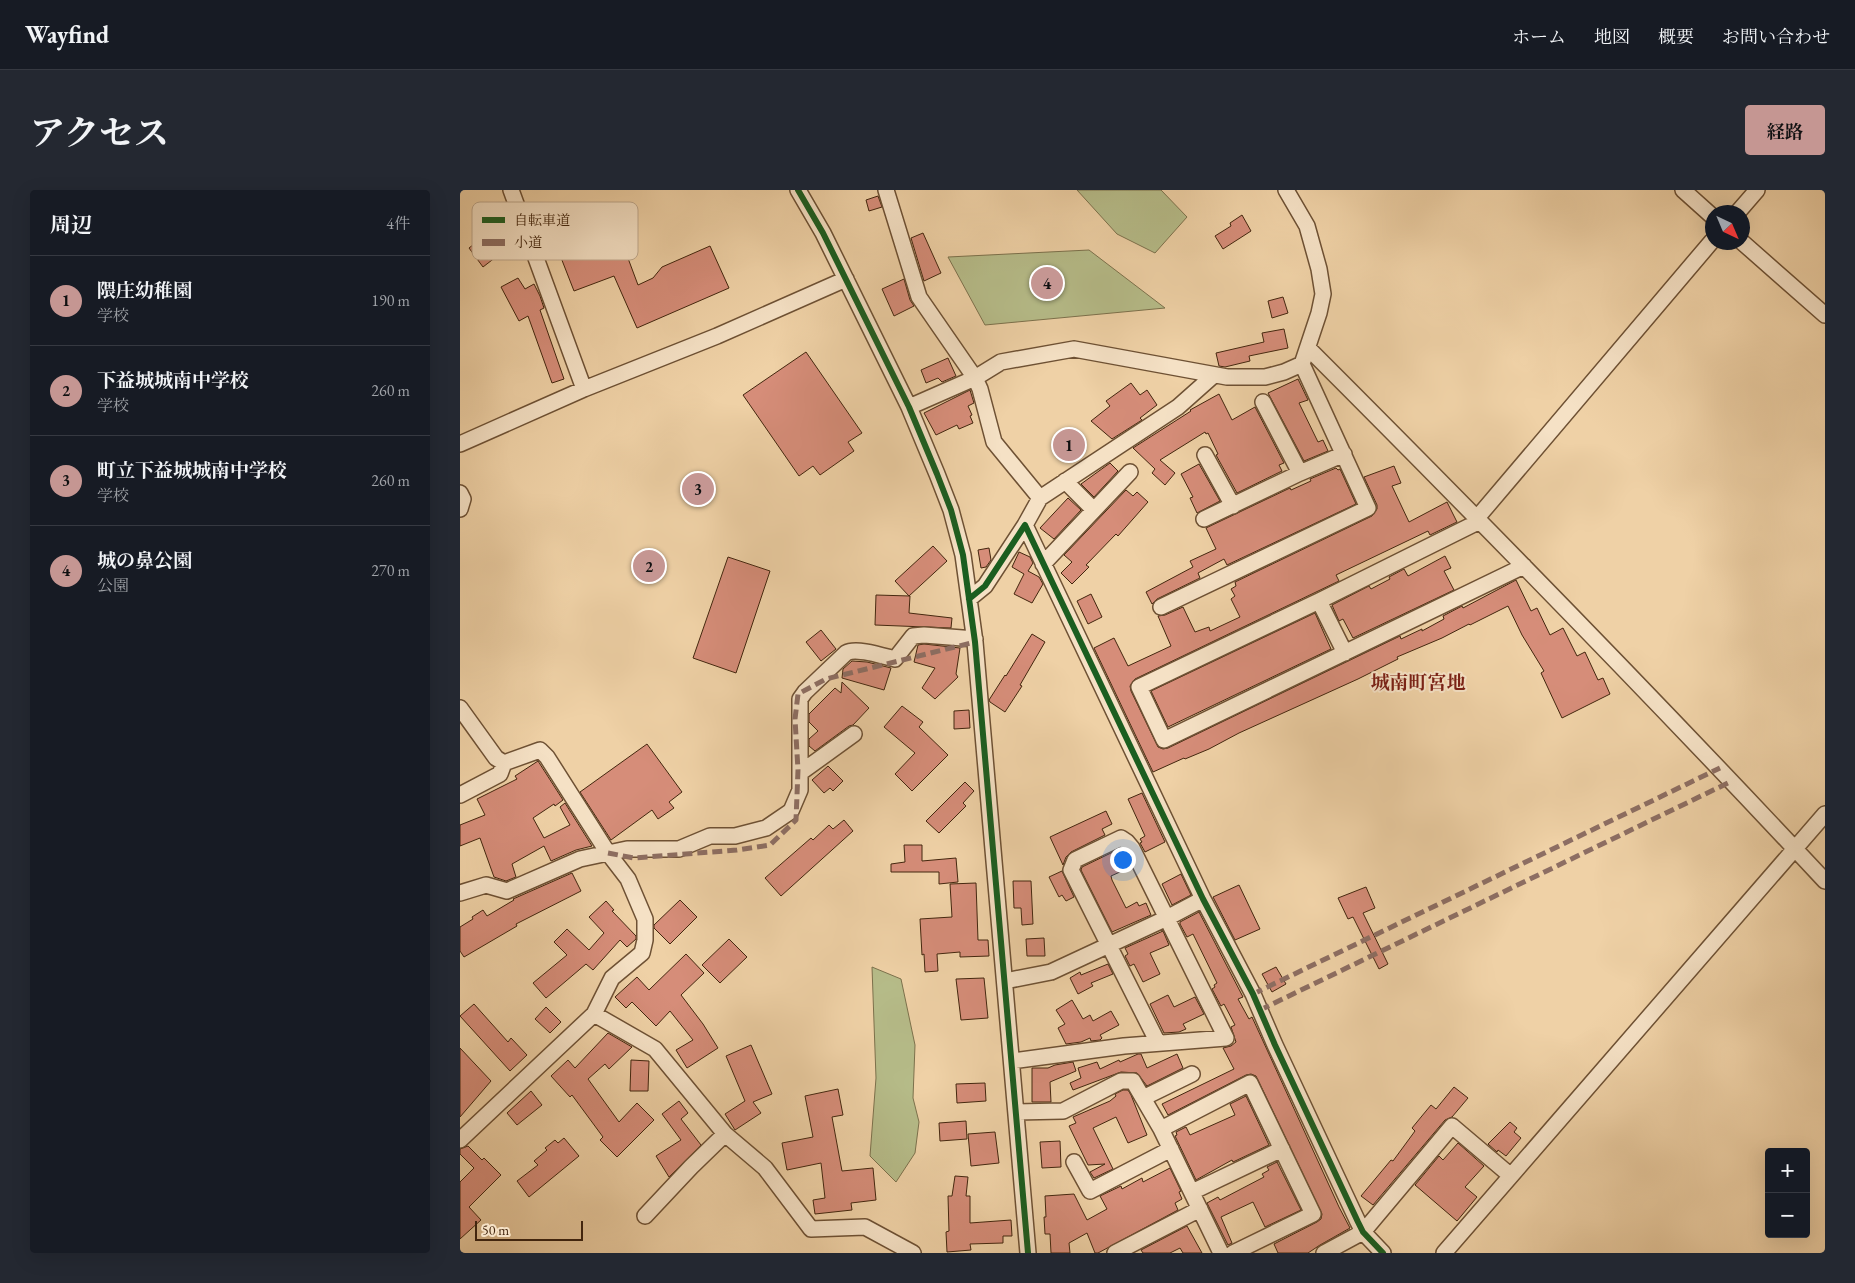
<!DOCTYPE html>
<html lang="ja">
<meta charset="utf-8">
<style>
:root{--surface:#171b24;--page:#242831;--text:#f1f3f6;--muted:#9ea1a6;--line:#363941;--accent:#c59692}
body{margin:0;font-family:"EB Garamond","Noto Serif JP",serif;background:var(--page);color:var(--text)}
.controls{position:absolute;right:15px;bottom:15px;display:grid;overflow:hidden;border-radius:5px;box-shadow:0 5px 20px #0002}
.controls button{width:45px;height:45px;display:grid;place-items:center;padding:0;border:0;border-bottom:1px solid var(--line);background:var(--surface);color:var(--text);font:25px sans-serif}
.compass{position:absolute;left:1245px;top:15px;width:45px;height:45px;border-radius:50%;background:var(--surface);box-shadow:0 5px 20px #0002;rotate:136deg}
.scale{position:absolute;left:15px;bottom:12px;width:108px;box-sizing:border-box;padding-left:5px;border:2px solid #43260e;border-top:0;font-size:14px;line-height:18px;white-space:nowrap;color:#43260e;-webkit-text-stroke:4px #f5e1c5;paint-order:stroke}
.you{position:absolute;left:662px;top:669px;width:18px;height:18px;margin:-12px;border:4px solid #fff;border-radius:50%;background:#1a73e8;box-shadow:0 0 0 8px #1a73e833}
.badge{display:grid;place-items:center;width:32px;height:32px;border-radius:50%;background:var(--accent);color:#111;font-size:16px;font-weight:700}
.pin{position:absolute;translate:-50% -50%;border:2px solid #fff;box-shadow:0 1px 5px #0006}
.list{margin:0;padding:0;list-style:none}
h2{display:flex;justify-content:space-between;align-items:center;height:65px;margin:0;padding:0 20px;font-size:21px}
h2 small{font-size:16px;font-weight:400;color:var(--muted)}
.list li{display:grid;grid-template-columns:32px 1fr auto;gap:15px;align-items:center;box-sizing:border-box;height:90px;padding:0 20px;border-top:1px solid var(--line)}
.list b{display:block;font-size:19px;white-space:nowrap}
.list p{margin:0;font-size:16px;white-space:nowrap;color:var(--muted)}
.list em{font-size:16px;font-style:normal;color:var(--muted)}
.map{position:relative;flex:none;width:1365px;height:1063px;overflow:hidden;border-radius:5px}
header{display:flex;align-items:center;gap:30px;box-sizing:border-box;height:70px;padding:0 25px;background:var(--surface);border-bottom:1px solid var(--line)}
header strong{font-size:24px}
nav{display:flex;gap:28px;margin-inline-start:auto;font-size:18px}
.intro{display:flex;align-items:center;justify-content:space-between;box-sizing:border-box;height:120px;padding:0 30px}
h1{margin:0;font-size:35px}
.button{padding:12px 22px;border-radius:5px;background:var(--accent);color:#111;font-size:18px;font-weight:700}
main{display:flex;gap:30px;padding:0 30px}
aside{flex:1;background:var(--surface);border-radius:5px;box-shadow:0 5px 20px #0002}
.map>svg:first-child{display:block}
</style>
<header>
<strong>Wayfind</strong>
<nav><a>ホーム</a><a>地図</a><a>概要</a><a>お問い合わせ</a></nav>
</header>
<div class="intro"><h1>アクセス</h1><a class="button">経路</a></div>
<main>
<aside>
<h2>周辺<small>4件</small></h2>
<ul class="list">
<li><span class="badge">1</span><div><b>隈庄幼稚園</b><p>学校</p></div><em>190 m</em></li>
<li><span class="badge">2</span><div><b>下益城城南中学校</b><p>学校</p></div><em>260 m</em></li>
<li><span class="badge">3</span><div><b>町立下益城城南中学校</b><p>学校</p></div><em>260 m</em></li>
<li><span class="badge">4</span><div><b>城の鼻公園</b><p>公園</p></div><em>270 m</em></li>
</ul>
</aside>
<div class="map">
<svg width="1365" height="1063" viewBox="0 0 1365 1063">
<rect width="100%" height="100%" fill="#efd1a6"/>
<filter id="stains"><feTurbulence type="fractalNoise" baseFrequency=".004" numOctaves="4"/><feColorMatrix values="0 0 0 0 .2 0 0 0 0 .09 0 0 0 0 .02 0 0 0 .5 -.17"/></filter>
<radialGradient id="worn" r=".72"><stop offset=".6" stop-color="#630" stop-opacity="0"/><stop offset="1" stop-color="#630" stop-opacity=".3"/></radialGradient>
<path fill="#b6bc89" stroke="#7c714c" d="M 617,0 L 701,0 L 727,27 L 695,63 L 657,44 Z
M 629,60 L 705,118 L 525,135 L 488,67 Z
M 412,777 L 441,789 L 455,855 L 453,908 L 459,932 L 455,963 L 436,992 L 410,966 L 416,888 Z"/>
<path fill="#d68d79" stroke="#43260e" d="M 418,6 L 422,17 L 409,21 L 406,10 Z
M 150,20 L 178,95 L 193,88 L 202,77 L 250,56 L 269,98 L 177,138 L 154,86 L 114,101 L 91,42 Z
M 782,25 L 791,41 L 763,59 L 755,46 L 771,36 L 770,33 Z
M 31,41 L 45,60 L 23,77 L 9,58 Z
M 463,43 L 481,83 L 464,91 L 451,48 Z
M 58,88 L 65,99 L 74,94 L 80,106 L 84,118 L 80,120 L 104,189 L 92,193 L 68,126 L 59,131 L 41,97 Z
M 444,89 L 450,110 L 454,116 L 434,126 L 422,99 Z
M 823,107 L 828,123 L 812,128 L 808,111 Z
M 824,139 L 828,158 L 789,166 L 790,171 L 765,177 L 759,176 L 756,163 L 804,152 L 802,143 Z
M 346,162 L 402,243 L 388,252 L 394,261 L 360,285 L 353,276 L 339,286 L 283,205 Z
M 488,168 L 496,186 L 482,192 L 478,188 L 466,193 L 461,180 Z
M 838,189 L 848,210 L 839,213 L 858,252 L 863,250 L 868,261 L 844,271 L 808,203 Z
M 671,193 L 680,205 L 687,200 L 697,215 L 680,228 L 682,230 L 652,249 L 631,231 L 650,216 L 646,211 Z
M 510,200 L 514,213 L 508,216 L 512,225 L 510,226 L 513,233 L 499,239 L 497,235 L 476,245 L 464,223 Z
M 759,204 L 772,230 L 795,217 L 824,273 L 819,275 L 822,281 L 777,303 L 756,265 L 758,264 L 748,243 L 746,244 L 745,242 L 700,270 L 715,283 L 705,295 L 692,283 L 695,279 L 673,258 L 731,221 L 730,220 Z
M 650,273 L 658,281 L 634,307 L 621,294 Z
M 739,274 L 760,311 L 737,323 L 730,308 L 733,307 L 721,284 Z
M 934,276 L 941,293 L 932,296 L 949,332 L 987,312 L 997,332 L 970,345 L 968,341 L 876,385 L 879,391 L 675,489 L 670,496 L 671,501 L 698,557 L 703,559 L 708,558 L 940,446 L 941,449 L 962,439 L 962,441 L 984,429 L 983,426 L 1002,416 L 1003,418 L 1056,390 L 1071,421 L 1077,418 L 1090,445 L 1103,438 L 1117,466 L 1125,462 L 1138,490 L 1143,488 L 1150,504 L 1102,528 L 1081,483 L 1084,481 L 1062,445 L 1048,416 L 1010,435 L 1009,434 L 982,448 L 937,467 L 938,469 L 898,489 L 779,543 L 749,559 L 725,569 L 724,568 L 693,582 L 634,458 L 654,448 L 668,476 L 711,456 L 698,426 L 705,425 L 723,417 L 735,442 L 749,437 L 750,441 L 780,427 L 771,409 L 775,406 L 771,399 L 776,396 L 775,392 L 912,326 L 917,319 L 917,315 L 904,287 Z
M 876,278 L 878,280 L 880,279 L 896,314 L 767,375 L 764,369 L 738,383 L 740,388 L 697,409 L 692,414 L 686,402 L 733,377 L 730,371 L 756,359 L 746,338 L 830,298 L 831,300 L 851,291 L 850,289 Z
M 666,300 L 673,306 L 677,302 L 688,312 L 658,346 L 656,344 L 626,375 L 629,377 L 612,394 L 601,383 L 612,372 L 604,365 Z
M 608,308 L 621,320 L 594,349 L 580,338 Z
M 473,356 L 487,371 L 449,406 L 435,391 Z
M 529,358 L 531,370 L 526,377 L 521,378 L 518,360 Z
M 559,362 L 570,367 L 573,373 L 568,381 L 579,387 L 583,394 L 572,413 L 554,404 L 564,384 L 552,377 Z
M 985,366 L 991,378 L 984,381 L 994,400 L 893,448 L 883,429 L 879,431 L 872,415 L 909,396 L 911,399 L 930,389 L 929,387 L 944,379 L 948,386 Z
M 268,367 L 310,381 L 276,483 L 233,468 Z
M 631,404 L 642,427 L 628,434 L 617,411 Z
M 416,405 L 450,406 L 449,423 L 492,428 L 491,438 L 415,435 Z
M 855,423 L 871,459 L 708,537 L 691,501 Z
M 361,440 L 376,459 L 361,471 L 346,452 Z
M 572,444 L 585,452 L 560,495 L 562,496 L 545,522 L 530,512 L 529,510 L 545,485 L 546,486 Z
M 464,454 L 500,458 L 496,484 L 498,487 L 475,509 L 462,498 L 475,478 L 454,472 L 458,455 Z
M 392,471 L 407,472 L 431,478 L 424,500 L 382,488 L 383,479 Z
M 382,492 L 409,518 L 393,535 L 389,536 L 355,561 L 349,556 L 349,549 L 358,541 L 349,532 L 349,524 L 375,498 L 381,503 Z
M 442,516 L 463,532 L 459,537 L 488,565 L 452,601 L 435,584 L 455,563 L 424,537 Z
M 509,520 L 510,538 L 494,539 L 494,521 Z
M 187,554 L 222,602 L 209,612 L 214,618 L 198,629 L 192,620 L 151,650 L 120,602 Z
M 78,571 L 103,610 L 95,616 L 94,614 L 73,628 L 84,648 L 110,635 L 100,617 L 105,613 L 132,656 L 116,660 L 91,671 L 84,656 L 52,674 L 56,687 L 46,691 L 34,687 L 20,648 L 0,656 L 0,635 L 25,625 L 17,609 L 57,589 L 55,586 Z
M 368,576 L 383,591 L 373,601 L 370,598 L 364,603 L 352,590 Z
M 505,592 L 514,601 L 503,613 L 506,616 L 479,643 L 466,631 Z
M 682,603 L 705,652 L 685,662 L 680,653 L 682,652 L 680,649 L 685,646 L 668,609 Z
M 646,621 L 652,634 L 642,639 L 645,645 L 611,662 L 606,667 L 603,675 L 590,647 Z
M 384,630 L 393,641 L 321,706 L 305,688 L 351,648 L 353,650 L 369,635 L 373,639 Z
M 444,655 L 462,655 L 462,671 L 496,668 L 498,692 L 479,694 L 479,682 L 431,682 L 431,674 L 445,672 Z
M 663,661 L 671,677 L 651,686 L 652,690 L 666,718 L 677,712 L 679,716 L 686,713 L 691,725 L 652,742 L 621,680 L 622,677 L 653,662 L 654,666 Z
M 602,681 L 614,707 L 606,711 L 602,705 L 599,707 L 589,687 Z
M 112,683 L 121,701 L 56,734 L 57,736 L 4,767 L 0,761 L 0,737 L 13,729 L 12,727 L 23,720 L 27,726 L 54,710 L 53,709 Z
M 721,684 L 731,705 L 712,715 L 702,694 Z
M 553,691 L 571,691 L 573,734 L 562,735 L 561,718 L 554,718 Z
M 516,693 L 518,750 L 528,750 L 529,766 L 500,767 L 500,762 L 477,764 L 478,781 L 465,782 L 464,764 L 462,765 L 460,729 L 492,727 L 490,694 Z
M 779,695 L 800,739 L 775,750 L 753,707 Z
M 906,697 L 915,718 L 903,723 L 928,774 L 919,779 L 893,727 L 888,729 L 878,708 Z
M 220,710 L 237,727 L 210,754 L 194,738 L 194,735 Z
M 146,711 L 154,720 L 152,721 L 176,746 L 176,749 L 167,757 L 160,750 L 133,780 L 126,774 L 86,808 L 73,793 L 107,765 L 94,752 L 107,739 L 129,760 L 144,743 L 129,727 Z
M 739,722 L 783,807 L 778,809 L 789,829 L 792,827 L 879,1017 L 890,1038 L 860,1055 L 848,1063 L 818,1063 L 814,1054 L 857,1032 L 861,1029 L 862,1024 L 796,886 L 791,884 L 786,885 L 708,925 L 702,914 L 774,879 L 763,858 L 771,856 L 776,852 L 771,837 L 775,835 L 764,814 L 761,816 L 752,799 L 755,797 L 754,795 L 757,793 L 733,744 L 727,747 L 720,734 L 720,732 Z
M 703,741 L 709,755 L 690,763 L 700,784 L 683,792 L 674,774 L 670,776 L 665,766 L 668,764 L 665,758 Z
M 584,748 L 585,766 L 567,766 L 566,749 Z
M 269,749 L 287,767 L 260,793 L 242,775 Z
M 226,764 L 244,783 L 221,805 L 243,834 L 258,858 L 227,878 L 216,860 L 233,850 L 210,821 L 196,836 L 172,812 L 166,818 L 155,807 L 177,787 L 189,800 Z
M 648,774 L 653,784 L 631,793 L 633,796 L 618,804 L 610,788 L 620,782 L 621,785 Z
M 816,777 L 826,794 L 812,802 L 802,784 Z
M 524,788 L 528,828 L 501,830 L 496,789 Z
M 708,805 L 714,817 L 735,807 L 744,824 L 723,834 L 726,839 L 719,842 L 704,843 L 690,814 Z
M 612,810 L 623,829 L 630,825 L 633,831 L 651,821 L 659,835 L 640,845 L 642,848 L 640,850 L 631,851 L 630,848 L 621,852 L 606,854 L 598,838 L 605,834 L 596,820 Z
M 14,814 L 48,852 L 51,848 L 67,865 L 50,881 L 0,826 Z
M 86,817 L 101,832 L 90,843 L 75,829 Z
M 148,843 L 172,857 L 149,879 L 145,874 L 128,889 L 159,932 L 177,913 L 194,930 L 157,967 L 140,950 L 143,947 L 112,905 L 110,907 L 91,886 L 108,870 L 115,878 Z
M 291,855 L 312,904 L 293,912 L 301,923 L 275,940 L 265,924 L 285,911 L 266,866 Z
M 0,858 L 31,891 L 0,927 Z
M 678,864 L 681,864 L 687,878 L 717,864 L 723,878 L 687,896 L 677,883 L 661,882 L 613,900 L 610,893 L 621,888 L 618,878 L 637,872 L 640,879 L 659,870 L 660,872 Z
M 171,870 L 189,871 L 188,901 L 170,901 Z
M 613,872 L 616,881 L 590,892 L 591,912 L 572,912 L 572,878 L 588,878 L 595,875 Z
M 525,893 L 526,911 L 497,913 L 496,894 Z
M 994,897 L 1008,908 L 992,927 L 985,930 L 913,1015 L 901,1006 L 931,970 L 933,971 L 955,941 L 952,938 L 971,915 L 976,919 Z
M 378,899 L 383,925 L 372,927 L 382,981 L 413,978 L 416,1010 L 391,1013 L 392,1020 L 355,1024 L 353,1010 L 365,1008 L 361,973 L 327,980 L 322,953 L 353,947 L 345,906 Z
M 663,900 L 668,900 L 671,905 L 687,945 L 668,953 L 656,927 L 633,938 L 653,979 L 634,988 L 630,982 L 645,974 L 628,975 L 609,936 L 616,933 L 613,927 L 650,911 L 656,906 L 655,904 Z
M 71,901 L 82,915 L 57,935 L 47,923 Z
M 786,906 L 809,955 L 773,972 L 772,970 L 736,990 L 715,946 L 717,945 L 716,942 L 726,937 L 730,945 L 775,925 L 770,914 Z
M 219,911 L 228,923 L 221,929 L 241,955 L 209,987 L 196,966 L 221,950 L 202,924 Z
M 506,931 L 507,949 L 480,951 L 479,933 Z
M 1050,932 L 1057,938 L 1054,942 L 1061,948 L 1046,966 L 1038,960 L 1037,962 L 1028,954 Z
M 535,942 L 539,973 L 511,976 L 508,944 Z
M 104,948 L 119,966 L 69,1007 L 57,991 L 78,975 L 74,971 L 87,960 L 85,958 L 95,950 L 98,953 Z
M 600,951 L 601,977 L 582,978 L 580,952 Z
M 998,953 L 1024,976 L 1005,997 L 1017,1007 L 997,1031 L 955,995 L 979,966 L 983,970 Z
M 8,956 L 22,970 L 24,968 L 41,985 L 9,1017 L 21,1030 L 0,1049 L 0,992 L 14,978 L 0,964 L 0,959 Z
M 817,972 L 841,1020 L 805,1037 L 793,1012 L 761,1027 L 772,1053 L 768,1055 L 747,1013 L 758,1007 L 760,1010 L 804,987 L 802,984 L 809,980 L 807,977 Z
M 710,978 L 721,1001 L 719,1002 L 722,1009 L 715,1013 L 718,1020 L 638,1063 L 635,1063 L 627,1043 L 609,1053 L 610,1063 L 591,1063 L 590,1044 L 585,1044 L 584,1027 L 586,1027 L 585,1006 L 614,1004 L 627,1030 L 647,1019 L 640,1006 L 661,996 L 662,999 L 682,988 L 683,992 Z
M 495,986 L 508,987 L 506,1006 L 510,1006 L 510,1033 L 551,1030 L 552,1046 L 543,1046 L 543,1053 L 510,1054 L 511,1060 L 487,1062 L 486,1042 L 489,1041 L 488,1006 L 492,1006 Z
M 727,1036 L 742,1063 L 723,1063 L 720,1058 L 710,1063 L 683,1063 L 681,1060 Z"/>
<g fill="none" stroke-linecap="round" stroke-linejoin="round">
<g stroke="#6e5134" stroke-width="18">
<path id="minor" d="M 51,0 L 124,199
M 338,0 L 363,43 L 449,217 L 477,284 L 491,320 L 503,365 L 515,452 L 568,1063
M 426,0 L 459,107 L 515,188 L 520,199 L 534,252 L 580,308 L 565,335
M 1223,0 L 1252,26
M 1278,22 L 1297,0
M 1282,52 L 1365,125
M 848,158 C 1023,333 1196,510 1365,691
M 803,212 L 840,283
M 449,217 L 515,188 L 541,172 L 614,159 L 767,187 L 805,187 L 824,182 L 842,174 L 859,123 L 863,104 L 859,79 L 847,36 L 826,0
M 0,254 L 124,199 L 257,146 L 386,89
M 745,265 L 773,316
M 605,291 L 634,320
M 0,303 L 3,309 L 0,319
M 580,308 L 718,217 L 754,185
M 1017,328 L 1252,51
M 744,329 L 840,283 L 884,264
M 1020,331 L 859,411 L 679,497 L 704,550 L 1064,376
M 583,374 L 670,282
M 509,409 L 525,396 L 565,335 L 743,709 L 793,804 L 815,855 L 898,1032 L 903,1042 L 923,1063
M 859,411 L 885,463
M 701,417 L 908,318 L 842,174
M 0,518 L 36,568 L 44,573 L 80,560 L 87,567 L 148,663 L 168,689 L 185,729 L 185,750 L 182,763 L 152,788 L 134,824 L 0,950
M 340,583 L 394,544
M 0,605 L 40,584 L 44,573
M 0,703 L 26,695 L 47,701 L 120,669 L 167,659 L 219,659 L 250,646 L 275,646 L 306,638 L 331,621 L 340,600 L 340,509 L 345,502 L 386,463 C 396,457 423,466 435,469 L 453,446 L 464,445 L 515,449
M 545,791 L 591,782 L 707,728 L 743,709
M 134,824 L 195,859 L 265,944 L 305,978 L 351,1039 L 405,1037 L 453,1063
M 552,871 L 664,856 L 766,848 L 672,658 L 667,652 L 661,648 L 615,670 L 611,680 L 698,853
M 683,908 L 732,884
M 556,922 L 603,921 L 661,891 L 673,891 L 701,939 L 761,1063
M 701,939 L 790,893 L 853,1024 L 773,1063
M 614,972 L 630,1001 L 711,959
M 732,1002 L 822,959
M 185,1026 L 231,977 L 265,944
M 655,1063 L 740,1019
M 864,1063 L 903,1042 L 992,936 L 1051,986
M 984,1063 L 1365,624"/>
</g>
<use href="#minor" stroke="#f5e1c5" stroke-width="15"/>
<path stroke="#8d6e63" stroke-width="5" stroke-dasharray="10 5" stroke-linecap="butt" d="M 148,663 L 174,668 L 277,660 L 310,655 L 336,630 L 338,580 L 335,529 L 338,504 L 366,489 L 515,452
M 793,804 L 1260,578
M 800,820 L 1272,591"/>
<g stroke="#f5e1c5" stroke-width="9">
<path id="cycleway" d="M 338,0 L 363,43 L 449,217 L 477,284 L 491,320 L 503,365 L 515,452 L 568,1063
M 509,409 L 525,396 L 565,335 L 743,709 L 793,804 L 815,855 L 898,1032 L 903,1042 L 923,1063"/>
</g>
<use href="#cycleway" stroke="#1b5e20" stroke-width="6"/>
</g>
<g text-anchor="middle" stroke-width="4" stroke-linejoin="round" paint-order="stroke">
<g font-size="19" font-weight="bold" fill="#7a1f14" stroke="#f5e1c5">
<text x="958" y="499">城南町宮地</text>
</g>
</g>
<rect x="12" y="12" width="166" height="58" rx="8" fill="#f5e1c5" stroke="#c0a98e" stroke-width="1"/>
<rect x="22" y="27" width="23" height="6" fill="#1b5e20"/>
<rect x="22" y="49" width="23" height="7" fill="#8d6e63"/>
<g font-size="14" fill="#43260e">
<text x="54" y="35">自転車道</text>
<text x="54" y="57">小道</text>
</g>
<rect width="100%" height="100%" filter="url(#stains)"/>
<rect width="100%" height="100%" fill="url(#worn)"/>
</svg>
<div class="controls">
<button>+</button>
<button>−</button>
</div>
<svg class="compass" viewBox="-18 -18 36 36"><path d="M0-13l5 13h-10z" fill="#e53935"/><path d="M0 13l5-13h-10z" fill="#9ea1a6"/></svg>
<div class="scale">50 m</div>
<div class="you"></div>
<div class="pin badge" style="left:609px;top:255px">1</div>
<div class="pin badge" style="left:189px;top:376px">2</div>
<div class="pin badge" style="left:238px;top:299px">3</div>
<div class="pin badge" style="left:587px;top:93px">4</div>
</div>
</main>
